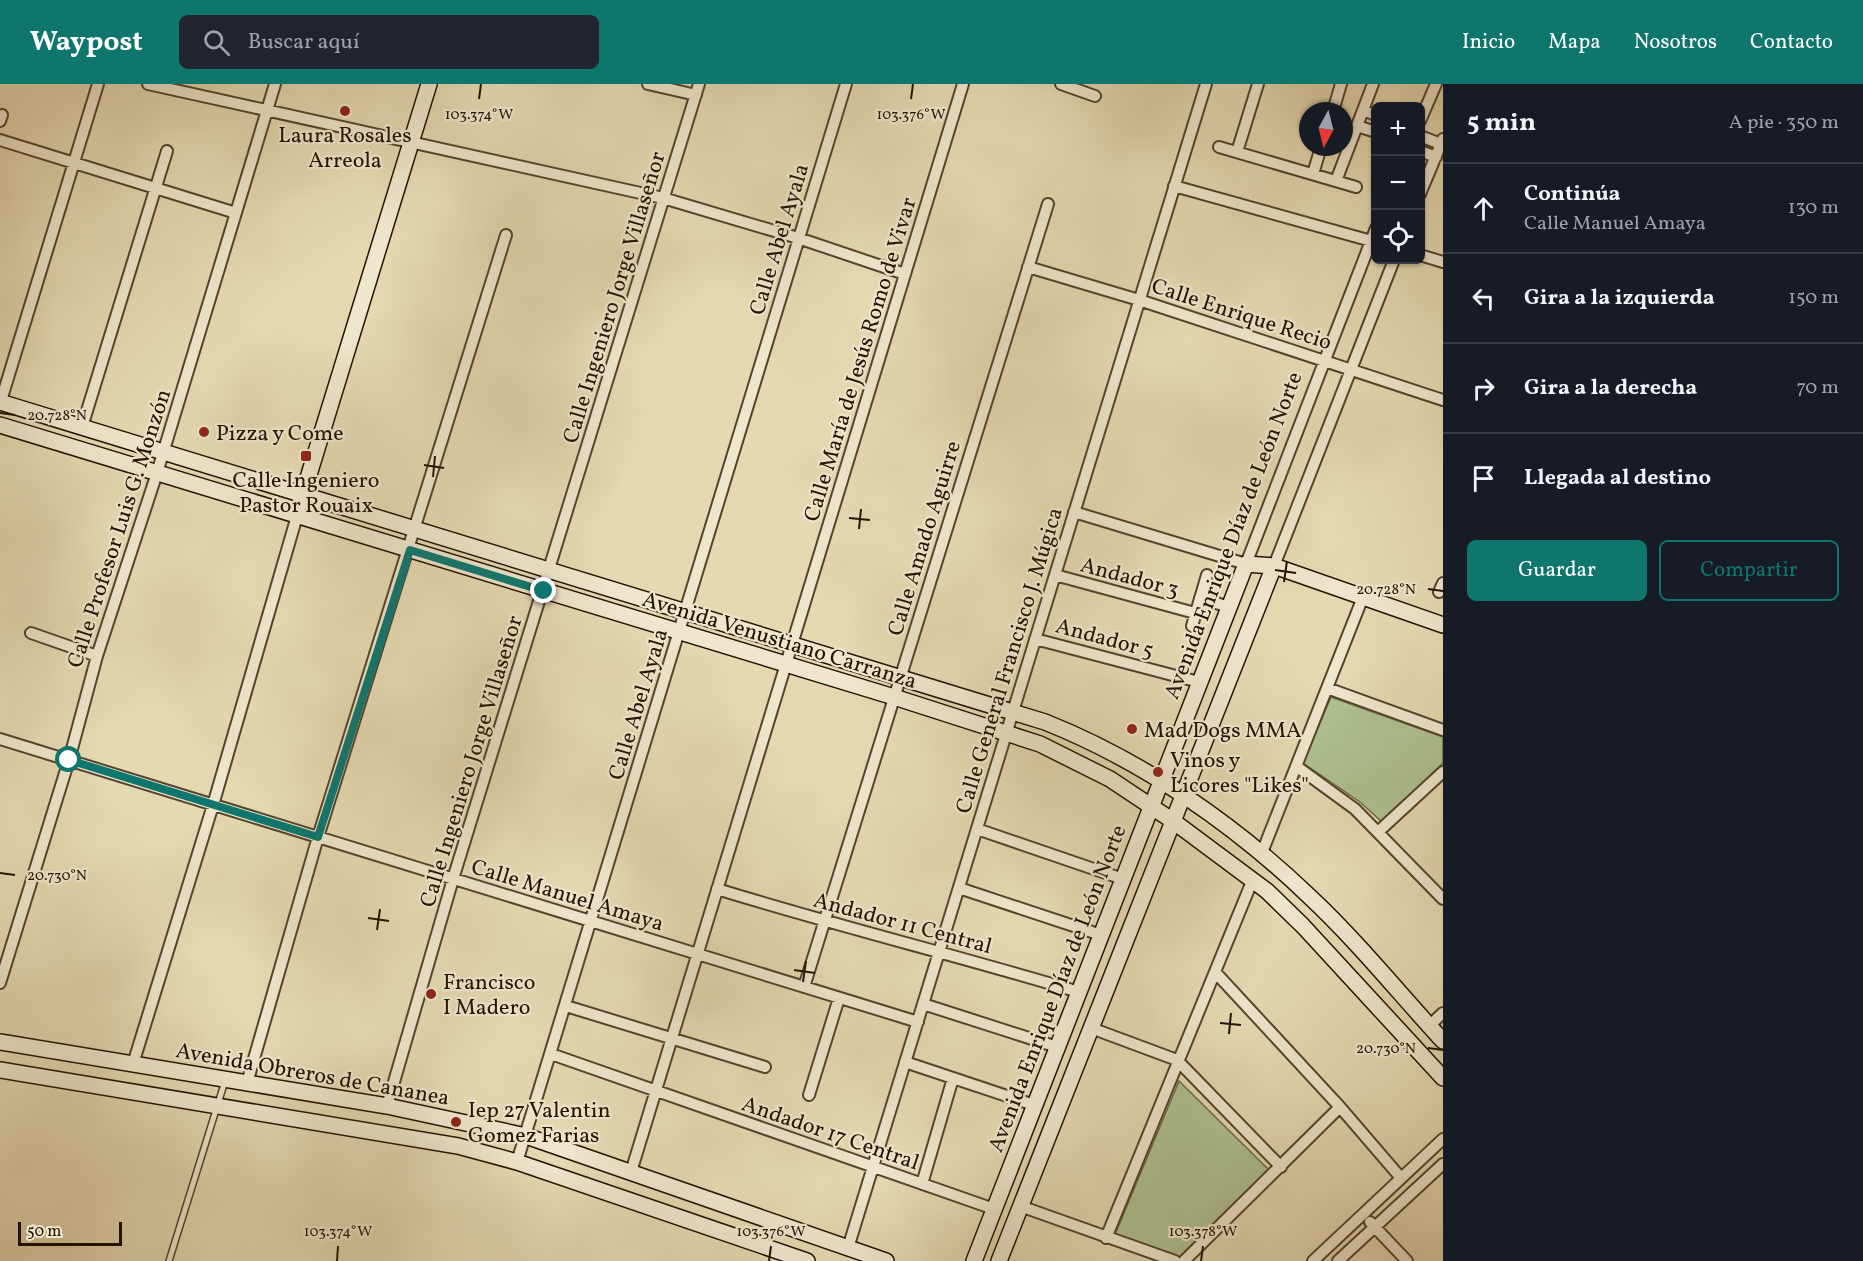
<!DOCTYPE html>
<html lang="es">
<meta charset="utf-8">
<style>
:root{--surface:#171b24;--page:#20242c;--text:#f1f3f6;--muted:#9ea1a6;--line:#363941;--accent:#0f766e}
body{margin:0;font-family:Vollkorn,serif;background:var(--page);color:var(--text)}
.controls{position:absolute;right:18px;top:18px;display:grid;overflow:hidden;border-radius:9px;box-shadow:0 2px 4px #0004}
.controls button{width:54px;height:54px;display:grid;place-items:center;padding:0;border:0;border-bottom:2px solid var(--line);background:var(--surface);color:var(--text);font:30px sans-serif}
.compass{position:absolute;left:1299px;top:18px;width:54px;height:54px;border-radius:50%;background:var(--surface);box-shadow:0 2px 4px #0004;rotate:187deg}
.scale{position:absolute;left:18px;bottom:15px;width:104px;box-sizing:border-box;padding-left:6px;border:3px solid #231301;border-top:0;font-size:16px;line-height:21px;white-space:nowrap;color:#231301;-webkit-text-stroke:4px #eee6cd;paint-order:stroke}
.stop{position:absolute;width:18px;height:18px;margin:-14px;border:4px solid #0f766e;border-radius:50%;background:#fff}
.stop.end{background:#0f766e;border-color:#fff;box-shadow:0 2px 6px #0008}
.list{margin:0;padding:0;list-style:none}
h2{display:flex;justify-content:space-between;align-items:center;height:78px;margin:0;padding:0 24px;font-size:26px}
h2 small{font-size:20px;font-weight:400;color:var(--muted)}
.list li{display:grid;grid-template-columns:39px 1fr auto;gap:18px;align-items:center;box-sizing:border-box;height:90px;padding:0 24px;border-top:2px solid var(--line)}
.list b{display:block;font-size:22px;white-space:nowrap}
.list p{margin:0;font-size:20px;white-space:nowrap;color:var(--muted)}
.list em{font-size:20px;font-style:normal;color:var(--muted)}
.actions{display:flex;gap:12px;padding:18px 24px}
.actions a{flex:1;padding:14px 0;border:2px solid var(--accent);border-radius:9px;text-align:center;font-size:21px;color:var(--accent)}
.actions .main{background:var(--accent);color:#fff}
.icon{flex:none;width:33px;height:33px;fill:none;stroke:currentColor;stroke-width:2;stroke-linecap:round;stroke-linejoin:round}
.map{position:relative;flex:none;width:1443px;height:1177px;overflow:hidden}
header{display:flex;align-items:center;gap:36px;box-sizing:border-box;height:84px;padding:0 30px;background:var(--accent);color:#fff}
header strong{font-size:28px}
nav{display:flex;gap:33px;margin-inline-start:auto;font-size:21px}
.search{width:420px;height:54px;background:var(--page);display:flex;align-items:center;gap:15px;box-sizing:border-box;padding:0 21px;border-radius:9px;color:var(--muted);font-size:22px}
main{display:flex}
aside{flex:1;background:var(--surface)}
.map>svg:first-child{display:block}
</style>
<header>
<strong>Waypost</strong>
<div class="search"><svg class="icon" aria-label="search" viewBox="0 0 24 24"><circle cx="10" cy="10" r="6"/><path d="M15 15l6 6"/></svg>Buscar aquí</div>
<nav><a>Inicio</a><a>Mapa</a><a>Nosotros</a><a>Contacto</a></nav>
</header>
<main>
<div class="map">
<svg width="1443" height="1177" viewBox="0 0 1443 1177">
<rect width="100%" height="100%" fill="#e5d9b2"/>
<filter id="stains"><feTurbulence type="fractalNoise" baseFrequency=".00333" numOctaves="4"/><feColorMatrix values="0 0 0 0 .2 0 0 0 0 .09 0 0 0 0 .02 0 0 0 .5 -.17"/></filter>
<radialGradient id="worn" r=".72"><stop offset=".6" stop-color="#630" stop-opacity="0"/><stop offset="1" stop-color="#630" stop-opacity=".3"/></radialGradient>
<path fill="#aec091" stroke="#686a49" stroke-width="1.5" d="M 1331,613 L 1443,653 L 1443,679 L 1382,738 L 1360,718 L 1303,679 Z
M 1179,997 L 1269,1086 L 1179,1176 L 1114,1153 Z"/>
<g fill="none" stroke-linecap="round" stroke-linejoin="round">
<g stroke="#54442d" stroke-width="8">
<path id="lane" d="M 169,1177 L 225,997"/>
</g>
<g stroke="#54442d" stroke-width="14">
<path id="street" d="M 148,0 L 663,114 L 798,154 L 905,190
M 648,0 L 696,11
M 1061,0 L 1095,12
M 1363,26 L 1376,31
M 1333,27 L 1341,0
M 0,37 L 2,31
M 1420,37 L 1436,0
M 1357,42 L 1376,48
M 1420,52 L 1441,60
M 0,56 L 236,129
M 1219,63 L 1356,103
M 1420,67 L 1436,73
M 1237,68 L 1258,0
M 1313,90 L 1321,63
M 1336,97 L 1373,0
M 1174,102 L 1375,158
M 1420,110 L 1443,55
M 1420,171 L 1443,178
M 1028,183 L 1139,216 L 1443,316
M 0,320 L 98,0
M 82,343 L 167,67
M 1074,428 L 1246,480 L 1376,144
M 1274,482 L 1394,176
M 1055,491 L 1195,529
M 1439,508 L 1443,499
M 1200,514 L 1229,523
M 1192,542 L 1207,491
M 31,549 L 97,572
M 1035,555 L 1199,598
M 1327,604 L 1443,646
M 0,655 L 918,938
M 1296,682 L 1355,725 L 1443,815
M 977,745 L 1123,795
M 1379,747 L 1443,688
M 1261,771 L 1363,513
M 959,804 L 1101,851
M 717,805 C 837,842 959,872 1079,908
M 1216,889 L 1340,1023 L 1401,1094
M 0,899 L 69,676 L 97,572 L 157,389 L 275,0
M 804,903 L 1048,120
M 923,920 L 1057,963
M 566,922 L 765,983
M 1429,942 L 1443,929
M 1091,944 L 1177,976 L 1281,1083
M 551,970 L 994,1125
M 905,978 L 1034,1021
M 133,980 L 213,721 L 297,432
M 247,999 L 318,753 L 506,151
M 809,1011 L 839,914
M 387,1022 L 453,795 L 699,0
M 517,1078 L 846,0
M 631,1088 L 963,0
M 922,1100 L 953,994
M 1020,1122 L 1175,1177
M 1370,1138 L 1407,1177
M 1106,1154 L 1253,795
M 848,1164 L 1206,0
M 1184,1177 L 1340,1023
M 1313,1177 L 1443,1055
M 1338,1177 L 1443,1080"/>
</g>
<g stroke="#231301" stroke-width="18">
<path id="secondary" d="M 0,318 L 1045,638 C 1143,677 1234,740 1310,813 C 1357,857 1399,909 1443,957
M 0,341 L 894,613 L 1040,660 L 1110,695 L 1173,737 L 1267,807 L 1303,842 L 1443,994
M 300,420 L 429,0
M 0,958 L 387,1022 L 526,1052 L 886,1177
M 0,986 L 458,1062 L 517,1078 L 807,1177
M 974,1177 L 1246,480 L 1274,482 L 1443,541
M 999,1177 L 1274,482"/>
</g>
<use href="#lane" stroke="#eee6cd" stroke-width="5"/>
<use href="#street" stroke="#eee6cd" stroke-width="10"/>
<use href="#secondary" stroke="#eee6cd" stroke-width="15"/>
</g>
<g fill="none" stroke-linecap="round" stroke-linejoin="round">
<path stroke="#0f766e" stroke-width="8" d="M 69,676 L 318,753 L 410,466 L 544,507"/>
</g>
<path fill="none" stroke="#231301" stroke-width="2" d="M 479,15 L 481,0M 911,15 L 913,0M 0,329 L 15,331M 424,381 L 444,384M 433,393 L 435,372M 849,434 L 870,436M 859,445 L 861,425M 1275,486 L 1296,489M 1284,498 L 1287,477M 1428,505 L 1443,507M 0,789 L 15,791M 368,834 L 389,837M 377,846 L 380,825M 794,886 L 815,889M 803,898 L 806,877M 1220,939 L 1241,941M 1229,950 L 1231,929M 1428,964 L 1443,966M 337,1177 L 338,1162M 769,1177 L 771,1162M 1201,1177 L 1203,1162"/>
<g fill="#8f2418" stroke="#eee6cd" stroke-width="2">
<circle cx="345" cy="27" r="6"/>
<circle cx="204" cy="348" r="6"/>
<rect x="300" y="366" width="12" height="12" rx="3"/>
<circle cx="1132" cy="645" r="6"/>
<circle cx="1158" cy="688" r="6"/>
<circle cx="431" cy="910" r="6"/>
<circle cx="456" cy="1038" r="6"/>
</g>
<g text-anchor="middle" stroke-width="4.5" stroke-linejoin="round" paint-order="stroke">
<g font-size="22" fill="#231301" stroke="#eee6cd" text-anchor="start">
<text x="345" y="58" text-anchor="middle">Laura Rosales<tspan x="345" dy="25">Arreola</tspan></text>
<text x="216" y="356">Pizza y Come</text>
<text x="306" y="403" text-anchor="middle">Calle Ingeniero<tspan x="306" dy="25">Pastor Rouaix</tspan></text>
<text x="1144" y="653">Mad Dogs MMA</text>
<text x="1170" y="683">Vinos y<tspan x="1170" dy="25">Licores "Likes"</tspan></text>
<text x="443" y="905">Francisco<tspan x="443" dy="25">I Madero</tspan></text>
<text x="468" y="1033">Iep 27 Valentin<tspan x="468" dy="25">Gomez Farias</tspan></text>
</g>
<g font-size="22" fill="#231301" stroke="#eee6cd">
<text transform="translate(778 155) rotate(-73)" y="8">Calle Abel Ayala</text>
<text transform="translate(613 213) rotate(-73)" y="8">Calle Ingeniero Jorge Villaseñor</text>
<text transform="translate(1242 229) rotate(18)" y="8">Calle Enrique Recio</text>
<text transform="translate(859 275) rotate(-73)" y="8">Calle María de Jesús Romo de Vivar</text>
<text transform="translate(118 444) rotate(-72)" y="8">Calle Profesor Luis G. Monzón</text>
<text transform="translate(1232 451) rotate(-69)" y="8">Avenida Enrique Díaz de León Norte</text>
<text transform="translate(923 454) rotate(-73)" y="8">Calle Amado Aguirre</text>
<text transform="translate(1130 492) rotate(15)" y="8">Andador 3</text>
<text transform="translate(1105 553) rotate(15)" y="8">Andador 5</text>
<text transform="translate(780 555) rotate(17)" y="8">Avenida Venustiano Carranza</text>
<text transform="translate(1008 576) rotate(-73)" y="8">Calle General Francisco J. Múgica</text>
<text transform="translate(637 620) rotate(-73)" y="8">Calle Abel Ayala</text>
<text transform="translate(470 677) rotate(-73)" y="8">Calle Ingeniero Jorge Villaseñor</text>
<text transform="translate(568 810) rotate(17)" y="8">Calle Manuel Amaya</text>
<text transform="translate(903 838) rotate(15)" y="8">Andador 11 Central</text>
<text transform="translate(1056 904) rotate(-69)" y="8">Avenida Enrique Díaz de León Norte</text>
<text transform="translate(313 989) rotate(10)" y="8">Avenida Obreros de Cananea</text>
<text transform="translate(831 1048) rotate(19)" y="8">Andador 17 Central</text>
</g>
</g>
<g font-size="15" text-anchor="middle" fill="#231301" stroke="#eee6cd" stroke-width="4.5" stroke-linejoin="round" paint-order="stroke">
<text x="479" y="35">103.374°W</text>
<text x="911" y="35">103.376°W</text>
<text x="57" y="336">20.728°N</text>
<text x="1386" y="510">20.728°N</text>
<text x="57" y="796">20.730°N</text>
<text x="1386" y="969">20.730°N</text>
<text x="338" y="1152">103.374°W</text>
<text x="771" y="1152">103.376°W</text>
<text x="1203" y="1152">103.378°W</text>
</g>
<rect width="100%" height="100%" filter="url(#stains)"/>
<rect width="100%" height="100%" fill="url(#worn)"/>
</svg>
<div class="controls">
<button>+</button>
<button>−</button>
<button><svg class="icon" aria-label="locate" viewBox="0 0 24 24"><circle cx="12" cy="12" r="6"/><path d="M12 2v4M12 18v4M2 12h4M18 12h4"/></svg></button>
</div>
<svg class="compass" viewBox="-18 -18 36 36"><path d="M0-13l5 13h-10z" fill="#e53935"/><path d="M0 13l5-13h-10z" fill="#9ea1a6"/></svg>
<div class="scale">50 m</div>
<div class="stop" style="left:69px;top:676px"></div>
<div class="stop end" style="left:544px;top:507px"></div>
</div>
<aside>
<h2>5 min<small>A pie · 350 m</small></h2>
<ul class="list">
<li><svg class="icon" aria-label="ahead" viewBox="0 0 24 24"><path d="M12 20V5M6 11l6-6 6 6"/></svg><div><b>Continúa</b><p>Calle Manuel Amaya</p></div><em>130 m</em></li>
<li><svg class="icon" aria-label="left" viewBox="0 0 24 24"><path d="M17 20v-9H6M10 6l-5 5 5 5"/></svg><div><b>Gira a la izquierda</b></div><em>150 m</em></li>
<li><svg class="icon" aria-label="right" viewBox="0 0 24 24"><path d="M7 20v-9h11M14 6l5 5-5 5"/></svg><div><b>Gira a la derecha</b></div><em>70 m</em></li>
<li><svg class="icon" aria-label="arrive" viewBox="0 0 24 24"><path d="M6 21V4h12l-3 4 3 4H6"/></svg><div><b>Llegada al destino</b></div></li>
</ul>
<div class="actions"><a class="main">Guardar</a><a>Compartir</a></div>
</aside>
</main>
